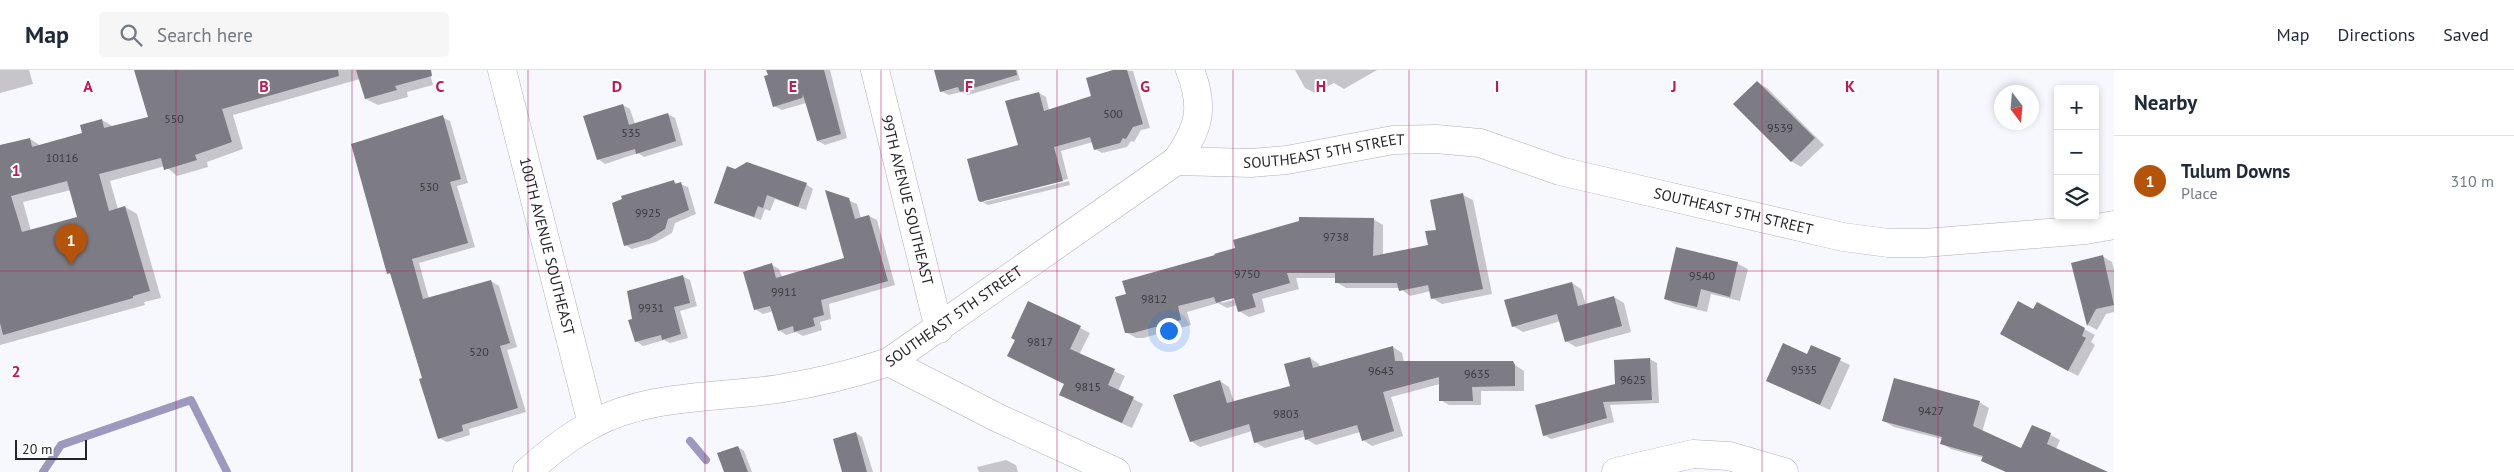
<!DOCTYPE html>
<meta charset="utf-8">
<style>
:root{--surface:#fff;--page:#f6f6f7;--text:#1f2937;--muted:#747a83;--line:#e0e1e3;--accent:#b45309}
body{margin:0;font-family:"PT Sans",sans-serif;background:var(--page);color:var(--text)}
.controls{position:absolute;right:15px;top:15px;display:grid;overflow:hidden;border-radius:5px;box-shadow:0 2px 8px #0003}
.controls button{width:45px;height:45px;display:grid;place-items:center;padding:0;border:0;border-bottom:1px solid var(--line);background:var(--surface);color:var(--text);font:25px sans-serif}
.compass{position:absolute;left:1994px;top:15px;width:45px;height:45px;border-radius:50%;background:var(--surface);box-shadow:0 2px 8px #0003;rotate:164deg}
.scale{position:absolute;left:15px;bottom:12px;width:72px;box-sizing:border-box;padding-left:5px;border:2px solid #242427;border-top:0;font-size:14px;line-height:18px;white-space:nowrap;color:#242427;-webkit-text-stroke:4px #fff;paint-order:stroke}
.you{position:absolute;left:1168px;top:260px;width:18px;height:18px;margin:-12px;border:4px solid #fff;border-radius:50%;background:#1a73e8;box-shadow:0 0 0 8px #1a73e833}
.badge{display:grid;place-items:center;width:32px;height:32px;border-radius:50%;background:var(--accent);color:#fff;font-size:16px;font-weight:700}
.pin{position:absolute;translate:-50% -41px;filter:drop-shadow(0 1px 2px #0008)}
.pin::after{content:'';position:absolute;top:26px;width:18px;height:15px;background:inherit;clip-path:polygon(0 0,100% 0,50% 100%)}
.list{margin:0;padding:0;list-style:none}
h2{display:flex;justify-content:space-between;align-items:center;height:65px;margin:0;padding:0 20px;font-size:21px}
h2 small{font-size:16px;font-weight:400;color:var(--muted)}
.list li{display:grid;grid-template-columns:32px 1fr auto;gap:15px;align-items:center;box-sizing:border-box;height:90px;padding:0 20px;border-top:1px solid var(--line)}
.list b{display:block;font-size:19px;white-space:nowrap}
.list p{margin:0;font-size:16px;white-space:nowrap;color:var(--muted)}
.list em{font-size:16px;font-style:normal;color:var(--muted)}
.icon{flex:none;width:28px;height:28px;fill:none;stroke:currentColor;stroke-width:2;stroke-linecap:round;stroke-linejoin:round}
.map{position:relative;flex:none;width:2114px;height:402px;overflow:hidden}
header{display:flex;align-items:center;gap:30px;box-sizing:border-box;height:70px;padding:0 25px;background:var(--surface);border-bottom:1px solid var(--line)}
header strong{font-size:24px}
nav{display:flex;gap:28px;margin-inline-start:auto;font-size:18px}
.search{width:350px;height:45px;background:var(--page);display:flex;align-items:center;gap:12px;box-sizing:border-box;padding:0 18px;border-radius:5px;color:var(--muted);font-size:19px}
main{display:flex}
aside{flex:1;background:var(--surface)}
.map>svg:first-child{display:block}
</style>
<header>
<strong>Map</strong>
<div class="search"><svg class="icon" aria-label="search" viewBox="0 0 24 24"><circle cx="10" cy="10" r="6"/><path d="M15 15l6 6"/></svg>Search here</div>
<nav><a>Map</a><a>Directions</a><a>Saved</a></nav>
</header>
<main>
<div class="map">
<svg width="2114" height="402" viewBox="0 0 2114 402">
<rect width="100%" height="100%" fill="#f7f7fe"/>
<path fill="#0003" fill-rule="evenodd" d="M 0,0 L 29,0 L 33,14 L 0,23 Z
M 135,0 L 429,0 L 433,15 L 407,22 L 408,27 L 378,35 L 366,29 L 360,9 L 233,45 L 243,79 L 207,92 L 208,97 L 177,106 L 165,96 L 110,111 L 118,139 L 125,137 L 137,144 L 161,228 L 144,232 L 145,235 L 0,275 L 0,77 L 30,69 L 41,76 L 83,63 L 102,50 L 114,57 L 150,48 ZM 71,120 L 78,148 L 31,161 L 23,132 Z
M 768,0 L 830,0 L 847,68 L 825,75 L 818,71 L 806,33 L 782,40 L 774,36 Z
M 935,0 L 1017,0 L 1020,10 L 968,25 L 961,22 L 949,25 L 941,21 Z
M 1117,0 L 1133,1 L 1150,58 L 1141,60 L 1134,72 L 1131,71 L 1127,77 L 1102,83 L 1095,79 L 1093,72 L 1061,81 L 1068,109 L 984,130 L 984,132 L 1069,111 L 1070,115 L 988,135 L 981,131 L 1019,76 L 1039,23 L 1046,27 L 1049,40 L 1093,27 Z
M 1295,0 L 1377,0 L 1344,19 L 1334,13 L 1315,23 L 1305,18 Z
M 1757,12 L 1767,18 L 1824,75 L 1801,97 L 1791,91 Z
M 623,35 L 630,39 L 635,54 L 668,44 L 675,48 L 683,75 L 644,87 L 638,83 L 605,94 L 598,89 Z
M 442,47 L 450,51 L 468,113 L 457,116 L 475,177 L 419,193 L 429,229 L 491,211 L 499,216 L 517,277 L 507,280 L 526,342 L 469,359 L 470,365 L 447,372 L 439,368 L 424,309 L 392,205 L 389,203 Z
M 674,112 L 688,117 L 696,144 L 675,153 L 672,163 L 656,172 L 632,179 L 625,175 Z
M 806,114 L 813,119 L 806,140 L 775,129 L 770,141 L 765,139 L 761,150 L 715,133 Z
M 1463,125 L 1473,130 L 1492,224 L 1442,234 L 1432,228 L 1431,221 L 1410,226 L 1400,218 L 1346,218 L 1336,212 L 1336,208 L 1296,208 L 1299,219 L 1262,229 L 1265,242 L 1249,247 L 1239,241 L 1237,235 L 1227,238 L 1218,233 L 1187,242 L 1191,255 L 1143,268 L 1136,268 L 1126,262 L 1116,228 L 1373,149 L 1383,155 L 1383,185 L 1429,176 L 1437,161 ZM 1240,225 L 1240,228 L 1222,233 L 1220,231 Z
M 848,130 L 857,134 L 861,148 L 869,146 L 877,150 L 895,215 L 829,234 L 831,249 L 820,252 L 822,260 L 803,266 L 796,262 L 786,265 L 779,260 L 773,241 L 763,244 L 755,239 L 772,195 L 779,199 L 782,207 L 845,189 Z
M 1677,179 L 1738,194 L 1748,199 L 1740,231 L 1711,224 L 1707,242 L 1675,234 L 1665,229 Z
M 2102,186 L 2112,192 L 2114,199 L 2114,242 L 2106,244 L 2097,260 L 2088,255 L 2073,194 Z
M 682,206 L 690,210 L 697,236 L 680,241 L 688,268 L 670,273 L 664,270 L 643,276 L 636,271 L 634,250 Z
M 1572,213 L 1581,219 L 1586,235 L 1614,227 L 1624,233 L 1631,262 L 1576,277 L 1566,271 L 1561,251 L 1523,262 L 1513,256 Z
M 2038,234 L 2095,265 L 2091,272 L 2095,275 L 2078,306 L 2011,270 Z
M 1080,258 L 1090,263 L 1079,285 L 1125,306 L 1118,321 L 1143,334 L 1132,358 L 1071,330 L 1066,314 L 1018,291 Z
M 1393,277 L 1402,283 L 1404,292 L 1512,293 L 1524,301 L 1524,321 L 1481,321 L 1481,335 L 1449,335 L 1440,330 L 1440,314 L 1391,327 L 1403,366 L 1372,376 L 1363,370 L 1360,362 L 1316,375 L 1306,369 L 1306,366 L 1265,378 L 1255,372 L 1252,361 L 1200,377 L 1191,371 L 1220,311 L 1229,317 L 1234,332 L 1292,317 L 1310,288 L 1319,294 L 1320,297 Z
M 1812,277 L 1850,295 L 1830,340 L 1768,311 L 1808,286 Z
M 1650,289 L 1657,293 L 1659,333 L 1610,335 L 1614,352 L 1551,369 L 1544,365 Z
M 1979,332 L 1989,338 L 1982,362 L 2022,380 L 2033,356 L 2060,370 L 2056,379 L 2088,402 L 2006,402 L 1984,388 L 1951,379 L 1941,373 L 1942,369 L 1894,357 L 1884,351 Z
M 856,363 L 862,367 L 873,402 L 843,402 Z
M 738,377 L 744,381 L 752,402 L 725,402 Z
M 1006,390 L 1016,395 L 1018,402 L 979,402 L 977,397 Z"/>
<g fill="none" stroke-linecap="round" stroke-linejoin="round">
<path stroke="#9d98be" stroke-width="8" d="M 690,371 L 706,390
M 43,402 L 61,375 L 191,330 L 227,402"/>
</g>
<path fill="#7d7c84" fill-rule="evenodd" d="M 134,0 L 338,0 L 339,6 L 222,39 L 232,72 L 195,85 L 197,90 L 164,100 L 161,88 L 99,104 L 109,141 L 125,136 L 150,221 L 133,226 L 133,228 L 3,265 L 0,253 L 0,75 L 30,68 L 32,77 L 82,63 L 80,55 L 102,49 L 104,58 L 148,47 ZM 67,111 L 77,147 L 22,162 L 11,126 Z
M 356,0 L 431,0 L 432,6 L 395,16 L 397,20 L 365,29 Z
M 766,0 L 824,0 L 841,64 L 817,71 L 803,25 L 802,28 L 773,37 L 764,6 L 768,5 Z
M 934,0 L 1016,0 L 1017,5 L 960,22 L 958,17 L 940,22 Z
M 1113,0 L 1127,0 L 1143,54 L 1133,57 L 1126,69 L 1123,68 L 1120,73 L 1094,80 L 1090,67 L 1054,77 L 1063,111 L 980,132 L 978,130 L 967,89 L 1018,75 L 1005,31 L 1039,22 L 1044,41 L 1091,26 L 1086,8 Z
M 1757,11 L 1815,68 L 1791,92 L 1733,34 Z
M 623,34 L 629,55 L 668,43 L 676,71 L 636,84 L 635,79 L 597,90 L 583,46 Z
M 443,45 L 461,109 L 450,112 L 468,173 L 412,189 L 423,229 L 491,210 L 510,273 L 500,276 L 518,338 L 462,355 L 463,361 L 438,369 L 419,309 L 422,308 L 390,203 L 387,204 L 351,74 Z
M 747,92 L 807,113 L 798,137 L 767,125 L 763,138 L 758,136 L 754,147 L 714,133 L 727,96 L 735,99 Z
M 674,110 L 675,114 L 681,112 L 689,140 L 668,149 L 665,159 L 649,169 L 624,176 L 612,133 L 622,129 L 621,126 Z
M 825,120 L 849,128 L 855,149 L 869,145 L 888,211 L 821,230 L 824,245 L 813,248 L 815,256 L 794,262 L 793,256 L 778,261 L 770,236 L 754,240 L 743,202 L 772,193 L 776,208 L 844,188 Z
M 1463,123 L 1483,219 L 1431,229 L 1428,215 L 1399,221 L 1397,213 L 1335,213 L 1335,203 L 1287,203 L 1290,213 L 1252,224 L 1256,237 L 1238,242 L 1234,228 L 1216,233 L 1214,227 L 1178,236 L 1181,250 L 1133,263 L 1125,263 L 1115,227 L 1126,224 L 1122,211 L 1215,185 L 1214,184 L 1235,178 L 1233,170 L 1299,151 L 1299,147 L 1374,148 L 1373,186 L 1428,175 L 1425,161 L 1436,160 L 1430,130 Z
M 1676,177 L 1738,192 L 1730,227 L 1701,219 L 1697,237 L 1664,229 Z
M 2103,185 L 2114,235 L 2096,239 L 2087,256 L 2071,193 Z
M 683,205 L 690,233 L 674,237 L 681,264 L 662,270 L 661,265 L 635,272 L 628,250 L 632,249 L 627,221 Z
M 1572,212 L 1578,236 L 1614,226 L 1622,256 L 1565,272 L 1557,244 L 1512,257 L 1504,230 Z
M 1028,231 L 1081,256 L 1070,279 L 1115,299 L 1108,315 L 1134,327 L 1122,353 L 1059,325 L 1064,314 L 1007,286 L 1015,270 L 1011,268 Z
M 2018,231 L 2033,239 L 2037,232 L 2085,258 L 2082,266 L 2086,268 L 2068,301 L 2000,264 Z
M 1783,273 L 1807,284 L 1811,275 L 1841,288 L 1820,335 L 1766,311 Z
M 1393,276 L 1395,291 L 1513,291 L 1515,295 L 1515,316 L 1472,317 L 1473,331 L 1439,331 L 1439,307 L 1383,322 L 1394,361 L 1362,371 L 1357,355 L 1305,370 L 1303,360 L 1254,373 L 1249,354 L 1190,372 L 1173,325 L 1220,310 L 1227,333 L 1290,316 L 1284,294 L 1310,287 L 1313,298 Z
M 1650,288 L 1652,330 L 1603,332 L 1607,348 L 1543,366 L 1535,335 L 1615,314 L 1614,290 Z
M 1894,308 L 1980,331 L 1973,356 L 2021,378 L 2032,355 L 2051,363 L 2047,374 L 2108,402 L 2006,402 L 1981,391 L 1983,386 L 1940,374 L 1942,367 L 1882,351 Z
M 856,362 L 867,402 L 842,402 L 833,369 Z
M 738,376 L 748,402 L 724,402 L 717,383 Z"/>
<g fill="none" stroke-linecap="round" stroke-linejoin="round">
<g stroke="#b0afb7" stroke-width="29">
<g id="minor">
<path id="s1" d="M 502,0 L 592,354"/>
<path id="s2" d="M 875,0 L 939,259"/>
<path d="M 1176,91 C 1199,59 1205,38 1190,0"/>
<path d="M 889,292 L 998,348 L 1116,402"/>
<path id="s3" d="M 527,402 C 546,385 568,367 591,355 C 647,324 717,328 778,319 C 816,313 853,304 889,292 L 1176,91 L 1251,93 L 1287,90 L 1393,70 L 1436,69 L 1480,73 L 1560,101 L 1843,167 L 1888,173 L 1924,173 L 2086,160 L 2114,155"/>
<path d="M 1616,402 L 1693,384 L 1729,386 L 1784,402"/>
</g>
</g>
<use href="#minor" stroke="#fff" stroke-width="28"/>
</g>
<path fill="none" stroke="#c2185b" stroke-width="1" stroke-opacity="0.55" d="M 176,0 L 176,402M 352,0 L 352,402M 528,0 L 528,402M 705,0 L 705,402M 881,0 L 881,402M 1057,0 L 1057,402M 1233,0 L 1233,402M 1409,0 L 1409,402M 1586,0 L 1586,402M 1762,0 L 1762,402M 1938,0 L 1938,402M 0,201 L 2114,201"/>
<g text-anchor="middle" stroke-width="4" stroke-linejoin="round" paint-order="stroke">
<g font-size="12" fill="#3a3a3e">
<text x="1113" y="48">500</text>
<text x="174" y="53">550</text>
<text x="1780" y="62">9539</text>
<text x="631" y="67">535</text>
<text x="62" y="92">10116</text>
<text x="429" y="121">530</text>
<text x="648" y="147">9925</text>
<text x="1336" y="171">9738</text>
<text x="1247" y="208">9750</text>
<text x="1702" y="210">9540</text>
<text x="784" y="226">9911</text>
<text x="1154" y="233">9812</text>
<text x="651" y="242">9931</text>
<text x="1040" y="276">9817</text>
<text x="479" y="286">520</text>
<text x="1804" y="304">9535</text>
<text x="1381" y="305">9643</text>
<text x="1477" y="308">9635</text>
<text x="1633" y="314">9625</text>
<text x="1088" y="321">9815</text>
<text x="1931" y="345">9427</text>
<text x="1286" y="348">9803</text>
</g>
<g font-size="15" fill="#242427" stroke="#fff">
<text dy="5" stroke="none"><textPath href="#s3" startOffset="885">SOUTHEAST 5TH STREET</textPath></text>
<text dy="5" stroke="none"><textPath href="#s2" startOffset="134">99TH AVENUE SOUTHEAST</textPath></text>
<text dy="5" stroke="none"><textPath href="#s3" startOffset="1305">SOUTHEAST 5TH STREET</textPath></text>
<text dy="5" stroke="none"><textPath href="#s1" startOffset="182">100TH AVENUE SOUTHEAST</textPath></text>
<text dy="5" stroke="none"><textPath href="#s3" startOffset="465">SOUTHEAST 5TH STREET</textPath></text>
</g>
</g>
<g font-size="16" text-anchor="middle" font-weight="bold" fill="#c2185b" stroke="#fff" stroke-width="4" stroke-linejoin="round" paint-order="stroke">
<text x="88" y="22">A</text>
<text x="264" y="22">B</text>
<text x="440" y="22">C</text>
<text x="617" y="22">D</text>
<text x="793" y="22">E</text>
<text x="969" y="22">F</text>
<text x="1145" y="22">G</text>
<text x="1321" y="22">H</text>
<text x="1497" y="22">I</text>
<text x="1674" y="22">J</text>
<text x="1850" y="22">K</text>
<text x="16" y="106">1</text>
<text x="16" y="307">2</text>
</g>
</svg>
<div class="controls">
<button>+</button>
<button>−</button>
<button><svg class="icon" aria-label="layers" viewBox="0 0 24 24"><path d="M12 4l9 5-9 5-9-5zM3 14l9 5 9-5"/></svg></button>
</div>
<svg class="compass" viewBox="-18 -18 36 36"><path d="M0-13l5 13h-10z" fill="#e53935"/><path d="M0 13l5-13h-10z" fill="#747a83"/></svg>
<div class="scale">20 m</div>
<div class="you"></div>
<div class="pin badge" style="left:71px;top:195px">1</div>
</div>
<aside>
<h2>Nearby<small></small></h2>
<ul class="list">
<li><span class="badge">1</span><div><b>Tulum Downs</b><p>Place</p></div><em>310 m</em></li>
</ul>
</aside>
</main>
